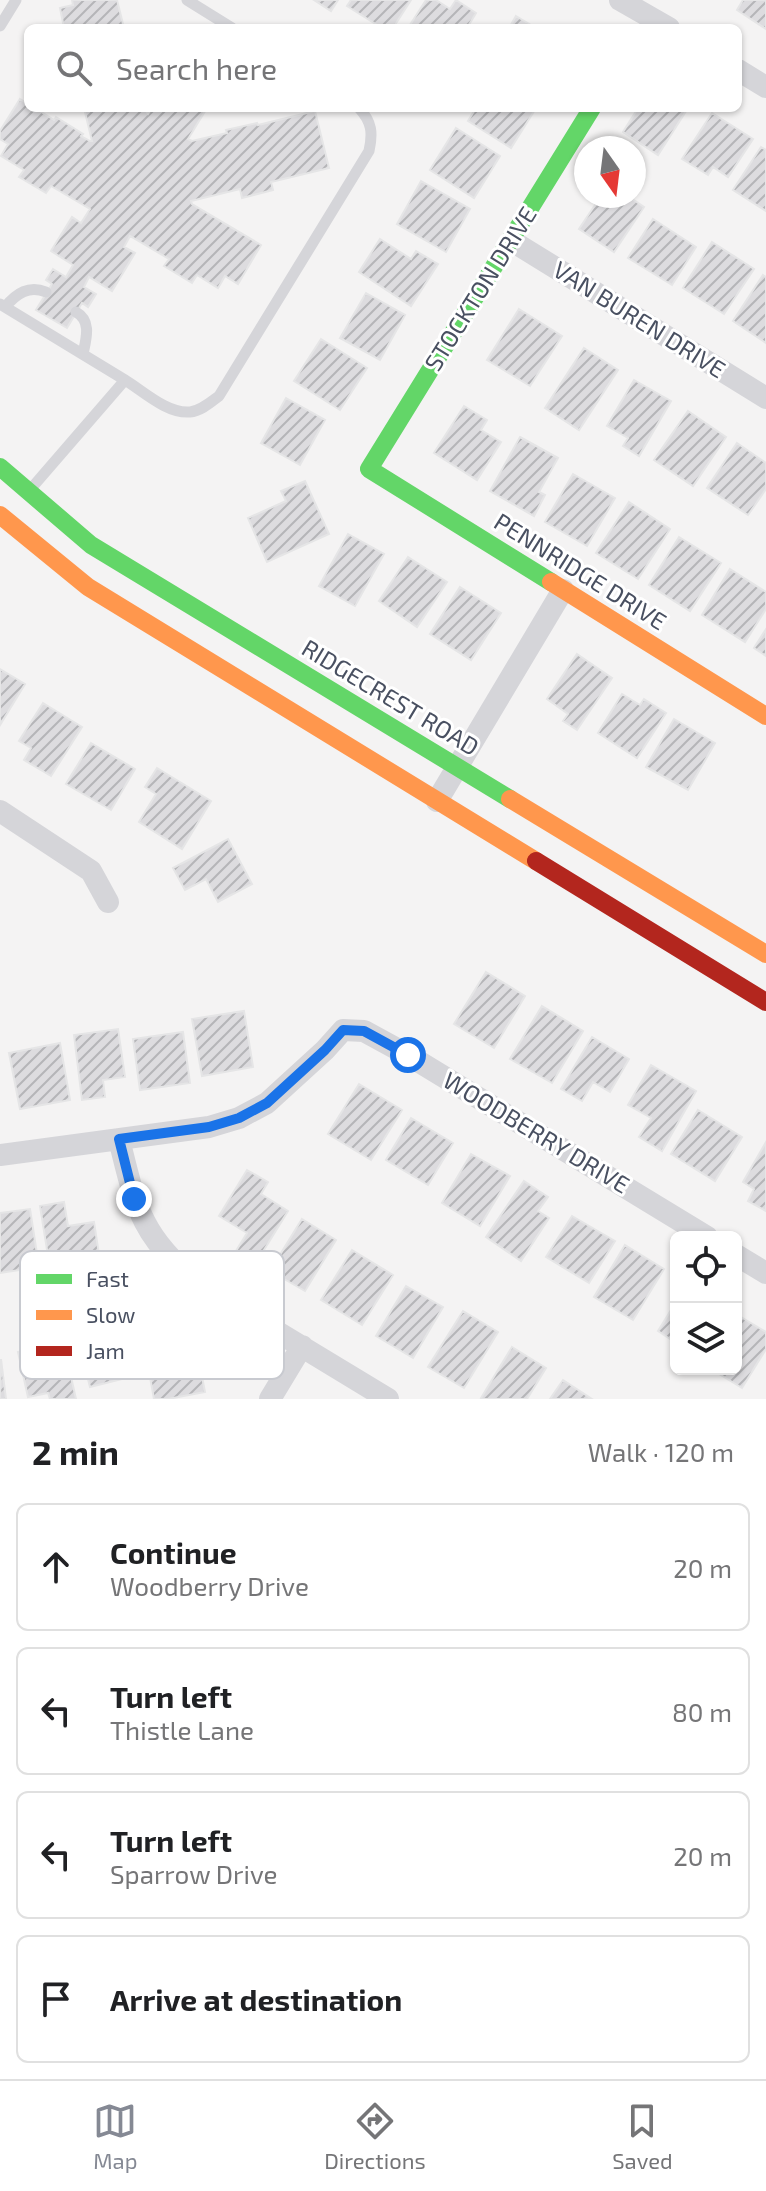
<!DOCTYPE html>
<meta charset="utf-8">
<style>
:root{--surface:#fff;--page:#f6f6f6;--text:#202124;--muted:#757577;--line:#e0e0e0;--accent:#858994}
body{margin:0;font-family:"Exo 2",sans-serif;background:var(--page);color:var(--text)}
.controls{position:absolute;right:24px;bottom:24px;display:grid;overflow:hidden;border-radius:12px;box-shadow:0 2px 6px #0004}
.controls button{width:72px;height:72px;display:grid;place-items:center;padding:0;border:0;border-bottom:2px solid var(--line);background:var(--surface);color:var(--text);font:40px sans-serif}
.compass{position:absolute;left:574px;top:136px;width:72px;height:72px;border-radius:50%;background:var(--surface);box-shadow:0 2px 6px #0004;rotate:166deg}
.stop{position:absolute;width:24px;height:24px;margin:-18px;border:6px solid #1a73e8;border-radius:50%;background:#fff}
.stop.end{background:#1a73e8;border-color:#fff;box-shadow:0 2px 8px #0008}
.list{margin:0;padding:0;list-style:none}
h2{display:flex;justify-content:space-between;align-items:center;height:104px;margin:0;padding:0 32px;font-size:34px}
h2 small{font-size:26px;font-weight:400;color:var(--muted)}
.list li{display:grid;grid-template-columns:52px 1fr auto;gap:24px;align-items:center;box-sizing:border-box;height:128px;margin:0 16px 16px;padding:0 16px;border:2px solid var(--line);border-radius:12px}
.list b{display:block;font-size:30px;white-space:nowrap}
.list p{margin:0;font-size:26px;white-space:nowrap;color:var(--muted)}
.list em{font-size:26px;font-style:normal;color:var(--muted)}
.icon{flex:none;width:44px;height:44px;fill:none;stroke:currentColor;stroke-width:2;stroke-linecap:round;stroke-linejoin:round}
.map{position:relative;flex:none;width:766px;height:1399px;overflow:hidden}
.search{position:absolute;background:var(--surface);box-shadow:0 2px 6px #0004;left:24px;right:24px;top:24px;height:88px;display:flex;align-items:center;gap:20px;box-sizing:border-box;padding:0 28px;border-radius:12px;color:var(--muted);font-size:30px}
.sheet{height:680px;background:var(--surface)}
nav{display:flex;justify-content:space-around;align-items:center;box-sizing:border-box;height:112px;border-top:2px solid var(--line);background:var(--surface);font-size:22px;color:var(--muted)}
nav a{display:grid;justify-items:center;gap:4px}
nav .on{color:var(--accent)}
.map>svg:first-child{display:block}
</style>
<div class="map">
<svg width="766" height="1399" viewBox="0 0 766 1399">
<defs>
<pattern id="building-hatch" width="6" height="6" patternUnits="userSpaceOnUse" patternTransform="scale(2)"><rect width="6" height="6" fill="#dddcdf"/><path d="M-1 1l2-2M0 6l6-6M5 7l2-2" fill="none" stroke="#b5b5b8"/></pattern>
</defs>
<rect width="100%" height="100%" fill="#f4f3f3"/>
<path fill="url(#building-hatch)" stroke="#e5e5e6" stroke-width="2" d="M 72,0 L 117,0 L 124,28 L 64,28 L 60,8 L 73,5 Z
M 314,0 L 338,0 L 331,11 Z
M 351,0 L 411,0 L 393,28 L 382,28 L 347,6 Z
M 426,0 L 436,0 L 450,9 L 456,0 L 476,13 L 467,28 L 408,28 Z
M 743,0 L 766,0 L 766,29 L 737,10 Z
M 516,16 L 536,28 L 509,28 Z
M 20,99 L 28,104 L 28,108 L 35,108 L 54,120 L 56,117 L 83,134 L 81,136 L 90,141 L 92,141 L 84,108 L 144,108 L 148,114 L 152,108 L 207,108 L 188,139 L 192,141 L 227,133 L 226,130 L 257,123 L 258,125 L 315,111 L 329,168 L 271,182 L 273,190 L 242,198 L 240,189 L 191,201 L 192,204 L 261,245 L 238,284 L 225,276 L 218,288 L 197,275 L 192,283 L 164,266 L 169,259 L 130,236 L 124,247 L 135,253 L 112,291 L 89,277 L 84,287 L 96,294 L 88,307 L 82,303 L 67,328 L 36,310 L 52,284 L 46,280 L 53,269 L 66,277 L 73,265 L 51,251 L 72,217 L 81,223 L 90,209 L 51,186 L 46,193 L 19,177 L 24,170 L 1,156 L 8,144 L 0,139 L 0,131 Z
M 476,108 L 536,108 L 511,148 L 468,121 Z
M 638,108 L 688,108 L 658,155 L 623,132 Z
M 712,113 L 753,139 L 728,177 L 713,167 L 708,175 L 682,159 Z
M 456,128 L 500,156 L 474,198 L 430,170 Z
M 761,147 L 766,150 L 766,211 L 733,190 Z
M 421,181 L 470,209 L 446,252 L 397,224 Z
M 601,196 L 628,196 L 644,207 L 614,252 L 579,229 Z
M 653,219 L 696,247 L 672,285 L 628,258 Z
M 380,239 L 411,259 L 416,251 L 438,264 L 411,306 L 359,272 Z
M 712,242 L 754,269 L 724,314 L 683,288 Z
M 763,275 L 766,277 L 766,343 L 733,321 Z
M 366,293 L 405,315 L 380,360 L 340,338 Z
M 519,309 L 562,336 L 530,386 L 487,360 Z
M 321,339 L 367,368 L 340,410 L 294,381 Z
M 584,348 L 618,370 L 579,430 L 545,408 Z
M 634,380 L 671,401 L 639,456 L 623,446 L 628,438 L 607,426 Z
M 286,398 L 325,420 L 300,465 L 261,443 Z
M 464,406 L 487,420 L 481,430 L 501,442 L 477,480 L 434,453 Z
M 688,411 L 726,437 L 693,486 L 654,460 Z
M 520,437 L 558,458 L 539,492 L 545,495 L 534,516 L 490,491 Z
M 737,443 L 766,463 L 766,489 L 748,515 L 707,488 Z
M 573,474 L 615,498 L 587,546 L 545,522 Z
M 305,481 L 329,534 L 267,562 L 248,518 L 286,501 L 281,491 Z
M 629,502 L 670,529 L 638,579 L 596,553 Z
M 348,534 L 384,554 L 355,606 L 319,586 Z
M 679,537 L 721,563 L 690,611 L 649,585 Z
M 408,557 L 447,582 L 417,627 L 379,601 Z
M 730,569 L 766,592 L 766,609 L 745,642 L 702,615 Z
M 460,587 L 501,613 L 471,660 L 430,634 Z
M 766,629 L 766,656 L 754,648 Z
M 577,654 L 612,678 L 577,730 L 563,721 L 568,714 L 547,699 Z
M 0,669 L 25,684 L 0,725 Z
M 622,694 L 640,705 L 644,699 L 666,713 L 637,758 L 598,733 Z
M 43,703 L 82,727 L 51,776 L 24,760 L 31,748 L 19,741 Z
M 674,719 L 715,743 L 688,790 L 646,767 Z
M 91,743 L 135,769 L 111,810 L 66,784 Z
M 157,768 L 211,801 L 182,849 L 139,822 L 156,794 L 145,787 Z
M 228,839 L 252,884 L 218,902 L 206,879 L 185,890 L 173,868 Z
M 486,972 L 525,996 L 494,1048 L 454,1024 Z
M 542,1006 L 583,1031 L 552,1083 L 510,1059 Z
M 244,1011 L 253,1067 L 202,1076 L 192,1019 Z
M 118,1029 L 125,1077 L 103,1080 L 105,1097 L 82,1100 L 74,1035 Z
M 183,1032 L 190,1083 L 140,1090 L 133,1039 Z
M 592,1037 L 629,1059 L 610,1092 L 593,1082 L 582,1101 L 561,1089 Z
M 60,1043 L 70,1100 L 20,1109 L 9,1053 Z
M 651,1065 L 696,1091 L 662,1151 L 639,1137 L 651,1118 L 628,1105 Z
M 359,1084 L 402,1110 L 371,1160 L 328,1134 Z
M 698,1110 L 742,1137 L 715,1181 L 671,1154 Z
M 411,1118 L 453,1143 L 428,1185 L 386,1160 Z
M 766,1142 L 766,1211 L 748,1201 L 754,1189 L 743,1182 Z
M 471,1154 L 510,1176 L 480,1226 L 442,1203 Z
M 247,1170 L 268,1182 L 261,1194 L 288,1211 L 256,1263 L 236,1251 L 247,1233 L 219,1216 Z
M 524,1181 L 548,1197 L 538,1211 L 549,1218 L 521,1261 L 486,1237 Z
M 64,1202 L 68,1226 L 94,1222 L 100,1261 L 69,1266 L 71,1278 L 52,1281 L 40,1206 Z
M 30,1209 L 39,1267 L 0,1273 L 0,1213 Z
M 572,1216 L 615,1241 L 589,1283 L 546,1257 Z
M 302,1219 L 336,1240 L 305,1291 L 270,1271 Z
M 625,1245 L 664,1269 L 633,1320 L 594,1297 Z
M 352,1250 L 393,1275 L 362,1325 L 321,1300 Z
M 406,1286 L 443,1307 L 413,1358 L 376,1336 Z
M 676,1302 L 676,1343 L 658,1331 Z
M 463,1311 L 498,1332 L 464,1388 L 428,1367 Z
M 736,1314 L 766,1332 L 766,1349 L 742,1388 L 711,1369 L 736,1369 Z
M 63,1341 L 76,1399 L 50,1399 L 48,1393 L 28,1397 L 18,1352 Z
M 195,1341 L 205,1392 L 168,1399 L 154,1399 L 145,1350 Z
M 113,1343 L 122,1379 L 90,1387 L 81,1351 Z
M 512,1347 L 546,1368 L 527,1399 L 483,1399 L 481,1398 Z
M 1,1359 L 6,1399 L 0,1399 Z
M 563,1380 L 592,1399 L 550,1399 Z"/>
<g fill="none" stroke-linecap="round" stroke-linejoin="round">
<path stroke="#d5d5d9" stroke-width="11" d="M 187,0 L 232,28
M 0,26 L 16,0
M 0,304 L 125,380 L 29,491
M 5,307 C 17,293 29,285 46,292
M 76,312 C 92,321 86,339 83,354
M 125,380 C 143,391 167,414 190,412 C 201,411 211,402 219,396 L 369,151 C 373,133 372,122 359,108"/>
<path stroke="#d5d5d9" stroke-width="22" d="M 620,0 L 669,28
M 738,70 L 766,87
M 512,241 L 766,398
M 437,801 L 563,590
M 0,811 L 91,871 L 108,902
M 119,1139 C 136,1209 142,1238 200,1285 L 388,1399
M 0,1155 L 209,1127 L 239,1118 L 267,1103 L 325,1050 L 343,1030 L 364,1031 L 408,1055 L 707,1237
M 736,1255 L 766,1273
M 270,1399 L 302,1346"/>
<path stroke="#63d668" stroke-width="18" d="M 0,467 L 91,545 L 510,799
M 551,582 L 369,469 L 592,108"/>
<path stroke="#ff974d" stroke-width="18" d="M 0,515 L 88,587 L 536,861
M 551,582 L 766,716
M 510,799 L 766,954"/>
<path stroke="#b3261e" stroke-width="18" d="M 536,861 L 766,1002"/>
</g>
<g fill="none" stroke-linecap="round" stroke-linejoin="round">
<path stroke="#1a73e8" stroke-width="10" d="M 134,1199 L 119,1139 L 209,1127 L 239,1118 L 267,1103 L 325,1050 L 343,1030 L 364,1031 L 408,1055"/>
</g>
<g text-anchor="middle" stroke-width="6" stroke-linejoin="round" paint-order="stroke">
<g font-size="24" fill="#495061" stroke="#fff">
<text transform="translate(481 289) rotate(-58)" y="8">STOCKTON DRIVE</text>
<text transform="translate(639 320) rotate(32)" y="8">VAN BUREN DRIVE</text>
<text transform="translate(580 572) rotate(32)" y="8">PENNRIDGE DRIVE</text>
<text transform="translate(390 698) rotate(31)" y="8">RIDGECREST ROAD</text>
<text transform="translate(536 1133) rotate(31)" y="8">WOODBERRY DRIVE</text>
</g>
</g>
<rect x="20" y="1251" width="264" height="128" rx="12" fill="#fff" stroke="#c8cad0" stroke-width="2"/>
<rect x="36" y="1274" width="36" height="10" fill="#63d668"/>
<rect x="36" y="1310" width="36" height="10" fill="#ff974d"/>
<rect x="36" y="1346" width="36" height="10" fill="#b3261e"/>
<g font-size="22" fill="#495061">
<text x="86" y="1287">Fast</text>
<text x="86" y="1323">Slow</text>
<text x="86" y="1359">Jam</text>
</g>
</svg>
<div class="controls">
<button><svg class="icon" aria-label="locate" viewBox="0 0 24 24"><circle cx="12" cy="12" r="6"/><path d="M12 2v4M12 18v4M2 12h4M18 12h4"/></svg></button>
<button><svg class="icon" aria-label="layers" viewBox="0 0 24 24"><path d="M12 4l9 5-9 5-9-5zM3 14l9 5 9-5"/></svg></button>
</div>
<svg class="compass" viewBox="-18 -18 36 36"><path d="M0-13l5 13h-10z" fill="#e53935"/><path d="M0 13l5-13h-10z" fill="#757577"/></svg>
<div class="stop" style="left:408px;top:1055px"></div>
<div class="stop end" style="left:134px;top:1199px"></div>
<div class="search"><svg class="icon" aria-label="search" viewBox="0 0 24 24"><circle cx="10" cy="10" r="6"/><path d="M15 15l6 6"/></svg>Search here</div>
</div>
<section class="sheet">
<h2>2 min<small>Walk · 120 m</small></h2>
<ul class="list">
<li><svg class="icon" aria-label="ahead" viewBox="0 0 24 24"><path d="M12 20V5M6 11l6-6 6 6"/></svg><div><b>Continue</b><p>Woodberry Drive</p></div><em>20 m</em></li>
<li><svg class="icon" aria-label="left" viewBox="0 0 24 24"><path d="M17 20v-9H6M10 6l-5 5 5 5"/></svg><div><b>Turn left</b><p>Thistle Lane</p></div><em>80 m</em></li>
<li><svg class="icon" aria-label="left" viewBox="0 0 24 24"><path d="M17 20v-9H6M10 6l-5 5 5 5"/></svg><div><b>Turn left</b><p>Sparrow Drive</p></div><em>20 m</em></li>
<li><svg class="icon" aria-label="arrive" viewBox="0 0 24 24"><path d="M6 21V4h12l-3 4 3 4H6"/></svg><div><b>Arrive at destination</b></div></li>
</ul>
</section>
<nav>
<a class="on"><svg class="icon" aria-label="map" viewBox="0 0 24 24"><path d="M3 6l6-2 6 2 6-2v14l-6 2-6-2-6 2zM9 4v14M15 6v14"/></svg>Map</a>
<a><svg class="icon" aria-label="directions" viewBox="0 0 24 24"><path d="M12 3l9 9-9 9-9-9zM9 14v-3h6M13 9l2 2-2 2"/></svg>Directions</a>
<a><svg class="icon" aria-label="saved" viewBox="0 0 24 24"><path d="M7 4h10v16l-5-4-5 4z"/></svg>Saved</a>
</nav>
